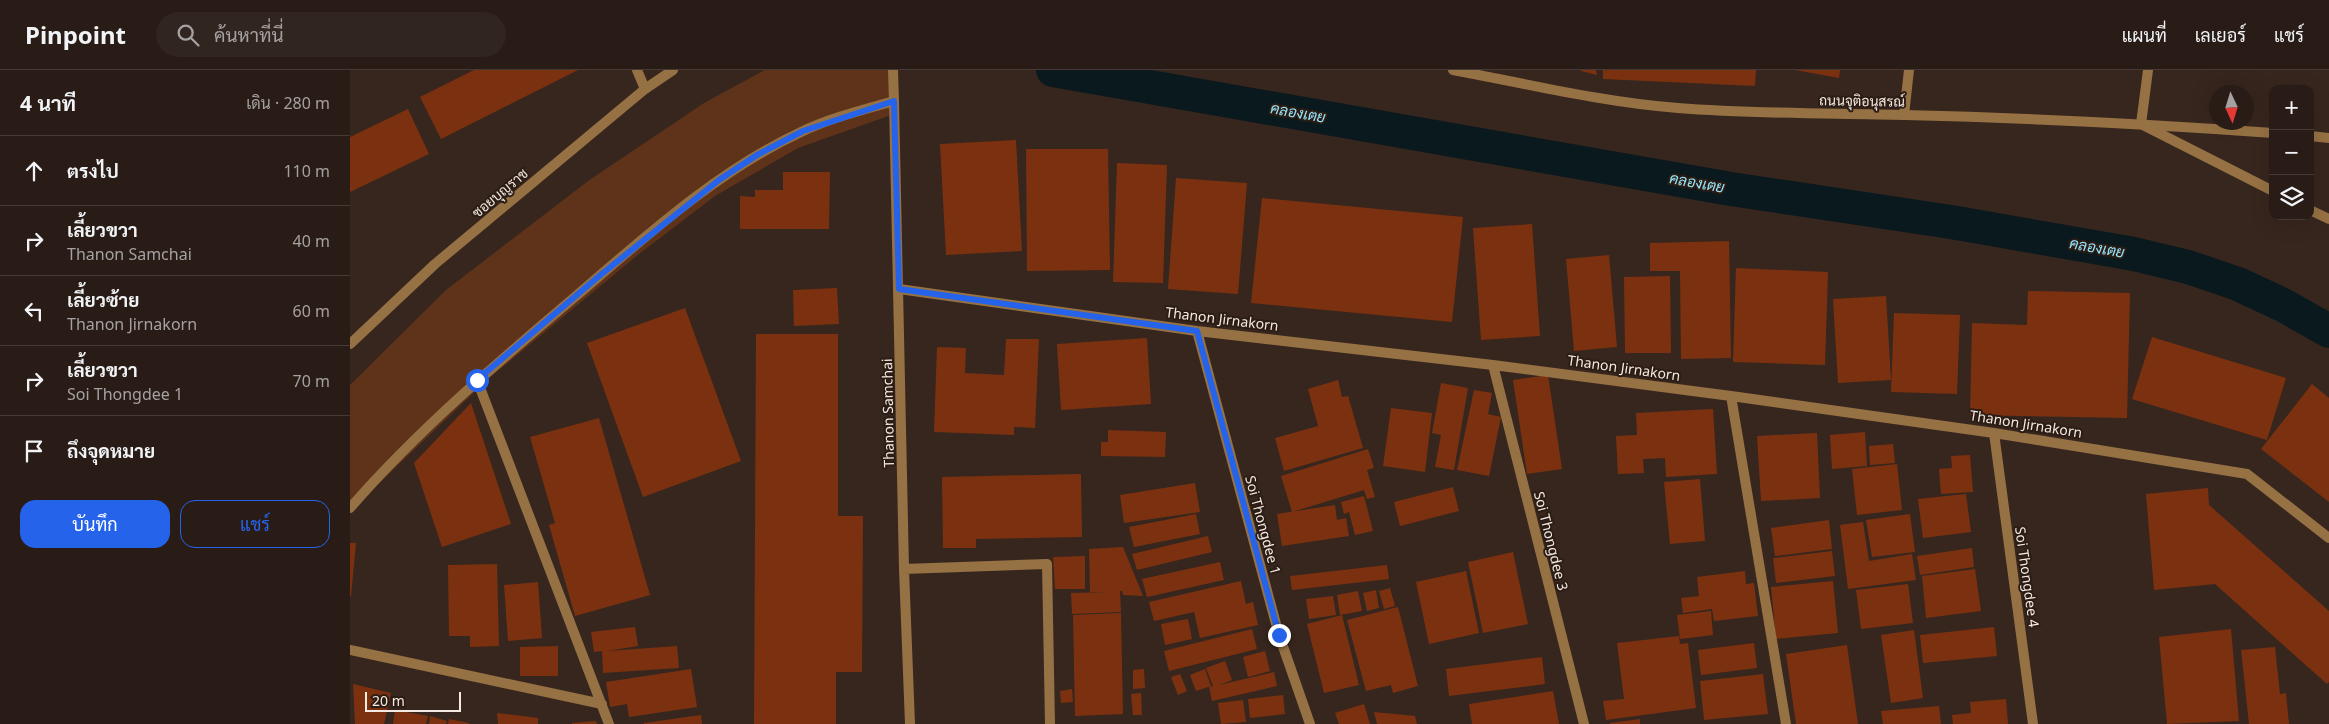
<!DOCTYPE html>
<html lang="th">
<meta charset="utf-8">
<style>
:root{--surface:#291c16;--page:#31251f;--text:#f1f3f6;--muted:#a5a1a1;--line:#453a35;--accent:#2563eb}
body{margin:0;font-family:"Noto Sans",Sarabun,sans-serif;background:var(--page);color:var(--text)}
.controls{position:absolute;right:15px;top:15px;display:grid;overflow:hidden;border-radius:10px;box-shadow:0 5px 20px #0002}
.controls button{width:45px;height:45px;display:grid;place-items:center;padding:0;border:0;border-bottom:1px solid var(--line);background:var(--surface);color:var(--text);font:25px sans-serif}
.compass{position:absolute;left:1859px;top:15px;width:45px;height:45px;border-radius:50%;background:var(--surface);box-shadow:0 5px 20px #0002;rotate:176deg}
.scale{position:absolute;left:15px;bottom:12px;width:96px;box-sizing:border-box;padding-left:5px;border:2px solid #f4e9e3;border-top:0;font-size:14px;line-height:18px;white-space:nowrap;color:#f4e9e3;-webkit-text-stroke:4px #2c1d14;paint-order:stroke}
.stop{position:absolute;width:15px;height:15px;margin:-11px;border:4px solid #2563eb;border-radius:50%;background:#fff}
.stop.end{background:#2563eb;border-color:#fff;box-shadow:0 1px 5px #0008}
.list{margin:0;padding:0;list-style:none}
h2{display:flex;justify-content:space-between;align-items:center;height:65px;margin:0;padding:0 20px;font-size:21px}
h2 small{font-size:16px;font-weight:400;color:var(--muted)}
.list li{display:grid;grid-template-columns:32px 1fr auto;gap:15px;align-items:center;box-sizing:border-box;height:70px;padding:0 20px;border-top:1px solid var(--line)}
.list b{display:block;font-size:19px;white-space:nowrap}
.list p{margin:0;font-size:16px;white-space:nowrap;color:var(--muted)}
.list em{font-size:16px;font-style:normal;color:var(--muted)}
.actions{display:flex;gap:10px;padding:15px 20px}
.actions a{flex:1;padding:11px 0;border:1px solid var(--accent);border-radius:15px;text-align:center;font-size:18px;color:var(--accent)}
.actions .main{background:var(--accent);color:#fff}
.icon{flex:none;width:28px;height:28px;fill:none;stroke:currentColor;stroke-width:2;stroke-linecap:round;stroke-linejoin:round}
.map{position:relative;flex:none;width:1979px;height:654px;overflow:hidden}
header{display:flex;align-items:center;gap:30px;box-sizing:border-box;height:70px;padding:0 25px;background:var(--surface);border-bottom:1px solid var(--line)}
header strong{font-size:24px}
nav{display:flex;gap:28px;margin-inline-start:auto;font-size:18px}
.search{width:350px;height:45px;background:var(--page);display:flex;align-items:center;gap:12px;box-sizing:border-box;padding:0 18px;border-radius:28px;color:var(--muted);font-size:19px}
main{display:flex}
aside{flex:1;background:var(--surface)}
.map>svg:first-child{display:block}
</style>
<header>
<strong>Pinpoint</strong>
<div class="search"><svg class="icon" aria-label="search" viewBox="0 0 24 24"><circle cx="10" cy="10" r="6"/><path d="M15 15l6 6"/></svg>ค้นหาที่นี่</div>
<nav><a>แผนที่</a><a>เลเยอร์</a><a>แชร์</a></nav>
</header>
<main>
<aside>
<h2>4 นาที<small>เดิน · 280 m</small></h2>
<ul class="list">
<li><svg class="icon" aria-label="ahead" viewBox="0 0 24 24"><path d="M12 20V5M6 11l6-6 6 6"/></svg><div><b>ตรงไป</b></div><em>110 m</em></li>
<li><svg class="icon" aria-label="right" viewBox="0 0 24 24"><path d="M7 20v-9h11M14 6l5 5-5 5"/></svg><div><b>เลี้ยวขวา</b><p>Thanon Samchai</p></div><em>40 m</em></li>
<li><svg class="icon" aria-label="left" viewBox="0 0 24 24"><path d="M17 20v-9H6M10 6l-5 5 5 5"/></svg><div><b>เลี้ยวซ้าย</b><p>Thanon Jirnakorn</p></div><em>60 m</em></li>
<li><svg class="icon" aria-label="right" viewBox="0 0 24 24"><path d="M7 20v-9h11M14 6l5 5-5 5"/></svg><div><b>เลี้ยวขวา</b><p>Soi Thongdee 1</p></div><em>70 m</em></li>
<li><svg class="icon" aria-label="arrive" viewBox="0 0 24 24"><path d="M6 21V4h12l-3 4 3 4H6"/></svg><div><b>ถึงจุดหมาย</b></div></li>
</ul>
<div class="actions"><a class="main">บันทึก</a><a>แชร์</a></div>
</aside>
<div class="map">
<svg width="1979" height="654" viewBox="0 0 1979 654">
<rect width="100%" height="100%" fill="#37261e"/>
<path fill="#5f331a" d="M 415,0 L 544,0 L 544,44 L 448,78 L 365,126 L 289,184 L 138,309 L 0,441 L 0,315 L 96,220 L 238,111 L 354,33 Z"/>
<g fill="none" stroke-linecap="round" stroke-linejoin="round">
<path stroke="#0a191d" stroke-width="34" d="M 703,0 L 1381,119 L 1601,152 L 1784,184 L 1838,197 L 1888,214 L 1933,235 L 1979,261"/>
</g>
<path fill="#7b310f" d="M 124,0 L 228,0 L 91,69 L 70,27 Z
M 1231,0 L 1246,0 L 1247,5 L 1231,1 Z
M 1253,0 L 1406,0 L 1405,16 L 1253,9 Z
M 1445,0 L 1490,0 L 1489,8 Z
M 58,39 L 79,84 L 0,122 L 0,67 Z
M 666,70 L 672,181 L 596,185 L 590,74 Z
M 676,79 L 758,79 L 760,200 L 677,201 Z
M 767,93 L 817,95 L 813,213 L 763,212 Z
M 433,102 L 480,102 L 479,159 L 390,159 L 390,126 L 405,127 L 405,120 L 433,120 Z
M 826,108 L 897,113 L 888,224 L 818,219 Z
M 912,128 L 1113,147 L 1102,252 L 901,233 Z
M 1182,154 L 1190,266 L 1131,270 L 1123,158 Z
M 1379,171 L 1381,288 L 1331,289 L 1330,201 L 1300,201 L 1300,173 Z
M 1259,185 L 1267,277 L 1224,281 L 1216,189 Z
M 1386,198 L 1478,202 L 1475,295 L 1383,292 Z
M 1320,206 L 1321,283 L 1275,283 L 1274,207 Z
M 487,218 L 489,254 L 444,256 L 443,220 Z
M 1678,221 L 1780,223 L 1777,348 L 1620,345 L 1622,253 L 1677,255 Z
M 1536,226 L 1541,310 L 1488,313 L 1483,229 Z
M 335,238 L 391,391 L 293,427 L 237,273 Z
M 1544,243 L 1610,245 L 1607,324 L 1541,322 Z
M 406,264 L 488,264 L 488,446 L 513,446 L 512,602 L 486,602 L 486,654 L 404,654 Z
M 1802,267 L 1936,308 L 1917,370 L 1782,329 Z
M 797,268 L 801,334 L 711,340 L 707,274 Z
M 656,269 L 689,269 L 685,358 L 664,357 L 664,365 L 584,362 L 587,277 L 616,278 L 615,303 L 654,305 Z
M 1198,305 L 1212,399 L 1177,404 L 1163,310 Z
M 988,310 L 992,327 L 998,326 L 1013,378 L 934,401 L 925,368 L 968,356 L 958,319 Z
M 1091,313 L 1118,318 L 1104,400 L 1085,397 L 1091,365 L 1082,363 Z
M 1962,314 L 1979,328 L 1979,432 L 1911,379 Z
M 1124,320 L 1142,323 L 1138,344 L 1151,347 L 1139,406 L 1107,400 Z
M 121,333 L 161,454 L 92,477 L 64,393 Z
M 1041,338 L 1082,343 L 1075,402 L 1033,396 Z
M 1363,339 L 1367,404 L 1316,407 L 1315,388 L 1293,389 L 1294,403 L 1268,404 L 1266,366 L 1287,365 L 1286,343 Z
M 249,348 L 300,525 L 225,546 L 199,455 L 205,453 L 180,367 Z
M 758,360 L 816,362 L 815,387 L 751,386 L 751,372 L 758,372 Z
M 1515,362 L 1517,396 L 1482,399 L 1480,365 Z
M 1467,363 L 1470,428 L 1411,431 L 1407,366 Z
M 1543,374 L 1545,393 L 1520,395 L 1519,376 Z
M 1018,379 L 1024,398 L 1017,400 L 1025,427 L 1017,429 L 1014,420 L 942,442 L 931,406 Z
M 1620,385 L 1623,422 L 1591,424 L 1589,399 L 1602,398 L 1601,386 Z
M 1547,394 L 1552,440 L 1507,445 L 1502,399 Z
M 731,404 L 732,467 L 626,469 L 626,478 L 593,478 L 592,407 Z
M 1350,409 L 1355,471 L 1320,474 L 1314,412 Z
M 845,413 L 850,442 L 774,453 L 770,425 Z
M 1103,417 L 1109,441 L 1050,456 L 1044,432 Z
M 1858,418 L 1859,435 L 1979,541 L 1979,612 L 1977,614 L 1865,514 L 1804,520 L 1796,424 Z
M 1616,424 L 1621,462 L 1573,468 L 1568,429 Z
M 1014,426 L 1023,461 L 1005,465 L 999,442 L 994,444 L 991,432 Z
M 985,435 L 987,450 L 996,448 L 999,466 L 932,476 L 927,444 Z
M 846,444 L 850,464 L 784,477 L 779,457 Z
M 1560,444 L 1565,482 L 1522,487 L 1516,450 Z
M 1479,450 L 1482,479 L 1425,486 L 1421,458 Z
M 1513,452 L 1519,491 L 1562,484 L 1566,510 L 1498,519 L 1490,455 Z
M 858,466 L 862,482 L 787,500 L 782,484 Z
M 0,473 L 6,473 L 1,526 L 0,526 Z
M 773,477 L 793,526 L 773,525 L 772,521 L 770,521 L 771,542 L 722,544 L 721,523 L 758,522 L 740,522 L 739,479 Z
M 1622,478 L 1624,497 L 1570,505 L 1567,486 Z
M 1482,481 L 1485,506 L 1426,513 L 1423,488 Z
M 1163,482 L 1178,554 L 1133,563 L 1118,492 Z
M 735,486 L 735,519 L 705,519 L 703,487 Z
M 870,492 L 874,510 L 797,527 L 792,509 Z
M 147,494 L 149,576 L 120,577 L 120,566 L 99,566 L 98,495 Z
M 1037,495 L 1039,509 L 942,520 L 940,506 Z
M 1625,499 L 1631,541 L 1576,548 L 1572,506 Z
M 1116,501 L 1129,563 L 1079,574 L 1066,512 Z
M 1395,501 L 1396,514 L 1404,513 L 1408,546 L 1364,551 L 1362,539 L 1333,543 L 1331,528 L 1349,526 L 1347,507 Z
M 891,511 L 896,534 L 903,532 L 908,555 L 850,568 L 844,542 L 804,551 L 799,532 Z
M 1483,511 L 1488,563 L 1426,569 L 1421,517 Z
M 188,512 L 192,568 L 158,571 L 154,515 Z
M 1558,514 L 1563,553 L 1511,559 L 1506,520 Z
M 1040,518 L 1045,536 L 1034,539 L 1029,521 Z
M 1026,520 L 1029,538 L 1017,541 L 1013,523 Z
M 1008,521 L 1012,541 L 990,545 L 987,525 Z
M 983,526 L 986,545 L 959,549 L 956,529 Z
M 1048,537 L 1068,616 L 1043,623 L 1041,615 L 1016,621 L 997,550 Z
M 1361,541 L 1363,565 L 1330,569 L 1327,545 Z
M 771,543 L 773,644 L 725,646 L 723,545 Z
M 992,545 L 1009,615 L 974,623 L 957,554 Z
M 838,549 L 842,569 L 815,575 L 811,554 Z
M 285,557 L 288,576 L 257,581 L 327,576 L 329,598 L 253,603 L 252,581 L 244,582 L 241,562 Z
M 1644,557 L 1647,586 L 1573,593 L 1570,565 Z
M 902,559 L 907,579 L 819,601 L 814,581 Z
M 1881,559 L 1889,651 L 1817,654 L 1809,567 Z
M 1564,560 L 1573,628 L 1541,633 L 1531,565 Z
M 1329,566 L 1330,574 L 1338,573 L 1346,638 L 1256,650 L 1253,631 L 1274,629 L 1267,573 Z
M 1404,573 L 1407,598 L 1351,605 L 1348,580 Z
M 1497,575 L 1508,654 L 1446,654 L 1436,584 Z
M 208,576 L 208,606 L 170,606 L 170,577 Z
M 1925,577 L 1930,624 L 1936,623 L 1939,654 L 1899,654 L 1891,580 Z
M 915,581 L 920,601 L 898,607 L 893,587 Z
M 1192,587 L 1195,614 L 1099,626 L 1096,599 Z
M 875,591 L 882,610 L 869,615 L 924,602 L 927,616 L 862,631 L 859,617 L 863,616 L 856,598 Z
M 341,599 L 347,637 L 279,647 L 277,634 L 260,637 L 256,612 Z
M 794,599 L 795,618 L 783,619 L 783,600 Z
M 855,599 L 861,616 L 846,621 L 840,605 Z
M 830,604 L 837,621 L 828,625 L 821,607 Z
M 1413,604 L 1418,644 L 1354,650 L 1350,611 Z
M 3,614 L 41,623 L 34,654 L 5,654 Z
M 722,619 L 723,632 L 711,633 L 710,621 Z
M 1203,621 L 1209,654 L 1122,654 L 1119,634 Z
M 791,623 L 792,645 L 783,645 L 781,624 Z
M 933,625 L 935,644 L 900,648 L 898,629 Z
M 1656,629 L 1658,654 L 1603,654 L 1602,645 L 1621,643 L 1620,632 Z
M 893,630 L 896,652 L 871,654 L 868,633 Z
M 1014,634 L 1020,654 L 989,654 L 985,643 Z
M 1589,636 L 1591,654 L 1533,654 L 1531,641 Z
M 45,640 L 78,646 L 76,654 L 43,654 Z
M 1024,642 L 1065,646 L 1067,654 L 1027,654 Z
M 147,643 L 188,648 L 188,654 L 148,654 Z
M 351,645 L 352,654 L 294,654 L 294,653 Z
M 80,646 L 97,651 L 96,654 L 79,654 Z
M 99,649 L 119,653 L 119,654 L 98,654 Z
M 1290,649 L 1290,654 L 1260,654 L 1260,653 Z
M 246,651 L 247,654 L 222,654 L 222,653 Z"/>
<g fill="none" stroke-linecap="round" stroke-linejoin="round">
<path stroke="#967143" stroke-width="10" d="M 287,0 L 295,19
M 1798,0 L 1791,54 L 1923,121
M 1554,45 L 1559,0
M 1960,140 L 1979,149
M 549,219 L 847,261 L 1143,295 L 1381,326 L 1644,363 L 1897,404 L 1979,468
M 847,261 L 929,565 L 960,654
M 1143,295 L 1234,654
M 127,310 L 259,654
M 1381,326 L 1436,654
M 1644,363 L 1683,654
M 0,438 C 68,360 147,293 226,226 C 295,167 367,101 451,62 C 480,48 513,40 544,31 L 554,499 L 560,654
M 554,499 L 697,494 L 700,654
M 0,580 L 252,634"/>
<path stroke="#967143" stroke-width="10" d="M 543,0 L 544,31
M 1103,0 C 1178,14 1252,32 1328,38 C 1404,44 1479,43 1555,45 C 1678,48 1800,54 1923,63
M 1960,66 L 1979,68
M 0,274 L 85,194 L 295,19 L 323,0"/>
</g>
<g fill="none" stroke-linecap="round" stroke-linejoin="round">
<path stroke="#2563eb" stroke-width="6" d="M 127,310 L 248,207 L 369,110 L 407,85 L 453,61 L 544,31 L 549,219 L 847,261 L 929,565"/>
</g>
<g text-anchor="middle" stroke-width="4" stroke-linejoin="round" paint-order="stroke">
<g font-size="14" fill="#f4e9e3" stroke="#2c1d14">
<text transform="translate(1512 31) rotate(1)" y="5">ถนนจุติอนุสรณ์</text>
<text transform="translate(150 123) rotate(-40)" y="5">ซอยบุญราช</text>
<text transform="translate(872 249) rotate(7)" y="5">Thanon Jirnakorn</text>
<text transform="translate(1274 298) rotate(8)" y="5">Thanon Jirnakorn</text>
<text transform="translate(538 343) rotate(-91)" y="5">Thanon Samchai</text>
<text transform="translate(1676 354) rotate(9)" y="5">Thanon Jirnakorn</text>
<text transform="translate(913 455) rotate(75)" y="5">Soi Thongdee 1</text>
<text transform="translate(1201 471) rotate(76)" y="5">Soi Thongdee 3</text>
<text transform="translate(1677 507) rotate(82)" y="5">Soi Thongdee 4</text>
</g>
<g font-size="15" font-style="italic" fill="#95e5fe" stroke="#2c1d14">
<text transform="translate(948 43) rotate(10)" y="5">คลองเตย</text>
<text transform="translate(1347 113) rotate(10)" y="5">คลองเตย</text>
<text transform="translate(1747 178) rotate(10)" y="5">คลองเตย</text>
</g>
</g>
</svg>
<div class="controls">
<button>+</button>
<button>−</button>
<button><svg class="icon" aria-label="layers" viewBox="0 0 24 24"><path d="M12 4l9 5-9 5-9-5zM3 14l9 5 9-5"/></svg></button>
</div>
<svg class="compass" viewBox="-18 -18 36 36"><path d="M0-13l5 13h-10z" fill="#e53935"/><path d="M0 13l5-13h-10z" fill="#a5a1a1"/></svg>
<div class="scale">20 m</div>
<div class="stop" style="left:127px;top:310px"></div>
<div class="stop end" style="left:929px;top:565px"></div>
</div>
</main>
